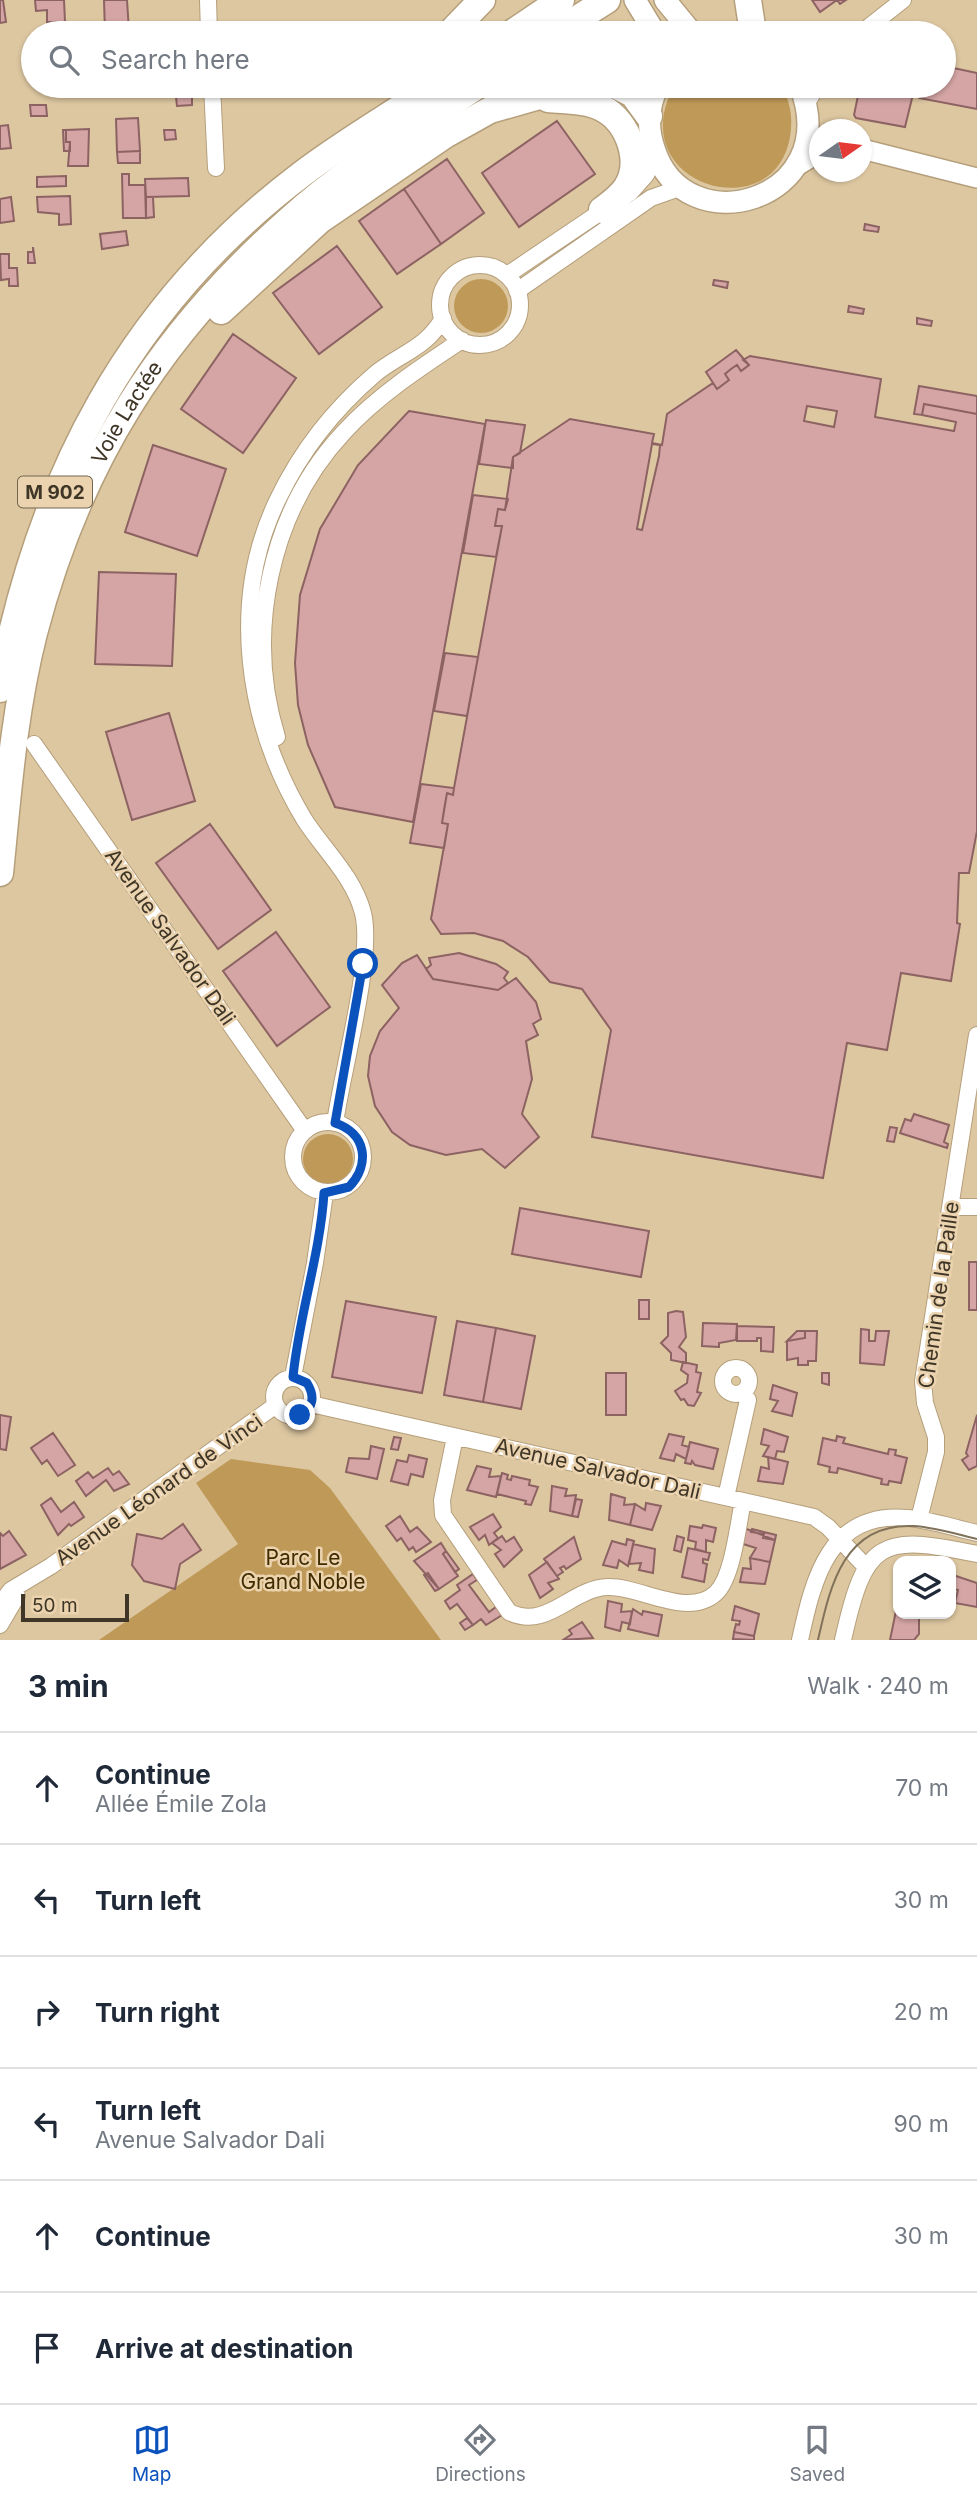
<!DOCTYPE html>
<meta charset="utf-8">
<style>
:root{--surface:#fff;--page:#f2f2f3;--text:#1f2937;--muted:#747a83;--line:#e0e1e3;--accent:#0c52bd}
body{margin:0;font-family:Inter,sans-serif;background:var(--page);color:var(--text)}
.controls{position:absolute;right:21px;bottom:21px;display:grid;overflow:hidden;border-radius:14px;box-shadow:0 2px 5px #0004}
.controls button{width:63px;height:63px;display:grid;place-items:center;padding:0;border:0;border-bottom:2px solid var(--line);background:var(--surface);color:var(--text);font:35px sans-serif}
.compass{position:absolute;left:809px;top:119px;width:63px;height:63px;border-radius:50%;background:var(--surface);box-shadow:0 2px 5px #0004;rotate:76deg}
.scale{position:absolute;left:21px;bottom:18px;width:108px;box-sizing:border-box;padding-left:7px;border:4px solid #3f3627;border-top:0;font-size:19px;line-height:24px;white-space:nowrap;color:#3f3627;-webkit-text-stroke:5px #ead3ae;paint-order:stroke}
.stop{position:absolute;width:21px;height:21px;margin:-16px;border:5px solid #0c52bd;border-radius:50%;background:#fff}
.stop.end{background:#0c52bd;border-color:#fff;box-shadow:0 2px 7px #0008}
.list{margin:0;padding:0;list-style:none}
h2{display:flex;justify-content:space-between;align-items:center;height:91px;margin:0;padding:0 28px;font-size:30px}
h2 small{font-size:23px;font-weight:400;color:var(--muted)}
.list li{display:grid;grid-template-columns:46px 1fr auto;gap:21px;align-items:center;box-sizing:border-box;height:112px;padding:0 28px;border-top:2px solid var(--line)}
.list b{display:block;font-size:26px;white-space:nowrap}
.list p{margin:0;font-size:23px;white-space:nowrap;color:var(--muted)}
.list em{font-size:23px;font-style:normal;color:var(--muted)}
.icon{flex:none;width:38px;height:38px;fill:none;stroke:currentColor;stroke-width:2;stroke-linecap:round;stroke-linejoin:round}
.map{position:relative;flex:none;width:977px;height:1640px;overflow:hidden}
.search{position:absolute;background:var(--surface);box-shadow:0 2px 5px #0004;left:21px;right:21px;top:21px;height:77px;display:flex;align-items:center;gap:18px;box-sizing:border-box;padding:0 24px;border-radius:38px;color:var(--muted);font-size:26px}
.sheet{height:763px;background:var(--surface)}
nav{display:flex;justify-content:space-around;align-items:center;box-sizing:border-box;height:98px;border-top:2px solid var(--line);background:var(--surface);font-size:19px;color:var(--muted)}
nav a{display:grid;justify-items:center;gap:4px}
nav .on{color:var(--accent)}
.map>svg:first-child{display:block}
</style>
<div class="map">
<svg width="977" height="1640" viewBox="0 0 977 1640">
<rect width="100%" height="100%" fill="#ddc7a1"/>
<path fill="#bf9957" d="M 674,86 L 780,86 C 791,100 793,119 790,137 C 774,230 621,185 674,86 Z
M454 306a27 27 0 1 1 54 0a27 27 0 1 1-54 0Z
M303 1159a25 25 0 1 1 50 0a25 25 0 1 1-50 0Z
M 231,1459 L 310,1470 L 330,1488 L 441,1640 L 99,1640 L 238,1544 L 196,1483 Z"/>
<path fill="#d4a5a4" stroke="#8d6262" stroke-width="2" fill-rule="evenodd" d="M 0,0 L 3,0 L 6,22 L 0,23 Z
M 35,0 L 64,0 L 65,22 L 47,22 L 47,10 L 36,11 Z
M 104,0 L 127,0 L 129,31 L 105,32 Z
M 812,0 L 846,0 L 840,4 L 837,0 L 820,12 Z
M 289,22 L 298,33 L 274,33 Z
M 944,66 L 977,73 L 977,109 L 919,98 L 922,86 L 944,86 Z
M 176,86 L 191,86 L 192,97 L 176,97 Z
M 860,86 L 915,86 L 905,127 L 856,118 L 854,115 Z
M 176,97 L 192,97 L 192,105 L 177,106 Z
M 30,105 L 46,105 L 47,116 L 31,116 Z
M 138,118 L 140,151 L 117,152 L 116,119 Z
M 557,121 L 595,174 L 519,227 L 482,173 Z
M 8,125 L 11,148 L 0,149 L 0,126 Z
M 89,129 L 88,166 L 68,166 L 70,142 L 66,142 L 66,130 Z
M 63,130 L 66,130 L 66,142 L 70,142 L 70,151 L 64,151 Z
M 164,130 L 175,130 L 176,139 L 165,140 Z
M 140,151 L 140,163 L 118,163 L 117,152 Z
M 447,159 L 484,213 L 441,244 L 404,189 Z
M 122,174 L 129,174 L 129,185 L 145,185 L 146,218 L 123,218 Z
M 66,176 L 66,186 L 37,187 L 37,177 Z
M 188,178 L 189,196 L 146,197 L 145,179 Z
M 404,189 L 441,244 L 397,274 L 359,221 Z
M 70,196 L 71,224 L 59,225 L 59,214 L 38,212 L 37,197 Z
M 11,197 L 14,221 L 0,223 L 0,199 Z
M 146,197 L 153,197 L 154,217 L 146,218 Z
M 865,224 L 879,227 L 878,232 L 864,230 Z
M 126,231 L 128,245 L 102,249 L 100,234 Z
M 337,246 L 382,307 L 319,354 L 273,293 Z
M 33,247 L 35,263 L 28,263 L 28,252 L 33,252 Z
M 0,254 L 9,254 L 9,268 L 17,268 L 18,286 L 9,286 L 9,279 L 1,280 Z
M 714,280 L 728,282 L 727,288 L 713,285 Z
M 849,306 L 864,309 L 863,314 L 848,312 Z
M 917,318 L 932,321 L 931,326 L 917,324 Z
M 233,334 L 296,378 L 243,453 L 181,409 Z
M 736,350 L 749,365 L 741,371 L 737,365 L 731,369 L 725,374 L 729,380 L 717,389 L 706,372 Z
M 750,356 L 881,379 L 875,417 L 954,431 L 956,422 L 922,415 L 924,404 L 977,414 L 977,831 L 969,873 L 959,873 L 957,923 L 960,924 L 951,981 L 901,973 L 887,1050 L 847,1043 L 823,1178 L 592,1137 L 611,1030 L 582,989 L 550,982 L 528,957 L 503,941 L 474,933 L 441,934 L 431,919 L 448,824 L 442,823 L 444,810 L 447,793 L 453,795 L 454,788 L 502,526 L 495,526 L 498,509 L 505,510 L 513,457 L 570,419 L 654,434 L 652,443 L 662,445 L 667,414 L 713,383 L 717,389 L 729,380 L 725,374 L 731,369 L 737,365 L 741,371 L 749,365 L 743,360 ZM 807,406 L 837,411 L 834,427 L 804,421 ZM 652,444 L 660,445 L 659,456 L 642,530 L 637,529 Z
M 919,386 L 977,396 L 977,414 L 924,404 L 922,415 L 914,414 Z
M 409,411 L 485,424 L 413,822 L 335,807 L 308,745 L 298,705 L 295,663 L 300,595 L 320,529 L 358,465 Z
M 486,420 L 525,425 L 520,453 L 513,457 L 513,468 L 479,464 Z
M 153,445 L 226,469 L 197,556 L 125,532 Z
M 473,495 L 508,499 L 505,510 L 498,509 L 495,526 L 502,526 L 496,557 L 463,553 Z
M 99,572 L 176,574 L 172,666 L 95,664 Z
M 445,653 L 478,657 L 467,716 L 434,711 Z
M 169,713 L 195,801 L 132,820 L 106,732 Z
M 421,784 L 454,788 L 453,795 L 447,793 L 442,823 L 448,824 L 444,848 L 410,843 Z
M 210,824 L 271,910 L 218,949 L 156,863 Z
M 276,932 L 330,1007 L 277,1046 L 223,971 Z
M 459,953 L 496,964 L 508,972 L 504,978 L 508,983 L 498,990 L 433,979 L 426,969 L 431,965 L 429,958 Z
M 417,955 L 433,979 L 498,990 L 516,978 L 536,1002 L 541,1019 L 533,1024 L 538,1035 L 526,1041 L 532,1079 L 522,1114 L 539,1137 L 505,1168 L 482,1149 L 446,1155 L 410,1145 L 392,1132 L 375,1106 L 368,1076 L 370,1056 L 380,1031 L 399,1008 L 382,985 L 402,963 Z
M 914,1114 L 949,1125 L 944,1142 L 948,1144 L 947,1148 L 900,1133 L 905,1119 L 911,1121 Z
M 890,1127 L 897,1128 L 894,1142 L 887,1141 Z
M 520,1208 L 649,1231 L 641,1277 L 512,1254 Z
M 969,1262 L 977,1262 L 977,1310 L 969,1310 Z
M 639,1300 L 649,1300 L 649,1319 L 639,1319 Z
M 346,1301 L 436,1317 L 422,1393 L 332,1377 Z
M 676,1311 L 683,1312 L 686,1337 L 679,1347 L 686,1353 L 686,1363 L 671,1360 L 671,1353 L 661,1343 L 668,1336 L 668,1313 Z
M 457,1321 L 496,1328 L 483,1402 L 444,1395 Z
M 703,1323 L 737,1324 L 736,1340 L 719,1343 L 719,1347 L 702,1346 Z
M 737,1326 L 774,1327 L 773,1352 L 761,1351 L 761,1338 L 757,1338 L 757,1341 L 737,1341 Z
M 496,1328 L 535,1336 L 521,1409 L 483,1402 Z
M 861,1329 L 869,1330 L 869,1341 L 875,1341 L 876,1331 L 889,1331 L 884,1365 L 860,1363 Z
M 797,1331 L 805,1331 L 805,1338 L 787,1341 Z
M 805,1331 L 817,1331 L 816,1361 L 808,1361 L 808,1365 L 798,1365 L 798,1358 L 787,1360 L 787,1341 L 805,1338 Z
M 683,1362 L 697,1365 L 696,1372 L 701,1373 L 697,1392 L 701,1393 L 694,1406 L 688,1405 L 684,1399 L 681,1400 L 675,1391 L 687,1383 L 688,1375 L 681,1370 Z
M 606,1373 L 626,1373 L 626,1415 L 606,1415 Z
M 822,1373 L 829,1373 L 829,1385 L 822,1383 Z
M 773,1385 L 797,1393 L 792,1416 L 772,1411 L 778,1401 L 770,1399 Z
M 0,1415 L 11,1417 L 6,1450 L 0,1449 Z
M 977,1415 L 977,1466 L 969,1470 L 962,1460 L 968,1456 L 966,1453 Z
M 764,1429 L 788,1437 L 784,1452 L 777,1451 L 775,1459 L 763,1456 L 769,1446 L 761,1444 Z
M 53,1433 L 75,1465 L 58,1476 L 47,1460 L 42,1464 L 31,1448 Z
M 669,1434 L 684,1437 L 682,1445 L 689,1447 L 686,1459 L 676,1454 L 674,1461 L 660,1458 Z
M 837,1436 L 845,1438 L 843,1443 L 888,1454 L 889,1449 L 896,1450 L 895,1455 L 907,1458 L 901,1483 L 889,1481 L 888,1485 L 881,1484 L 882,1479 L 838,1468 L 837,1473 L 829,1472 L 830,1467 L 818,1464 L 823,1438 L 836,1441 Z
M 394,1437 L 401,1438 L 398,1450 L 391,1449 Z
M 690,1442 L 718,1449 L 713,1469 L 695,1465 L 692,1461 L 691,1464 L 685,1463 Z
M 371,1446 L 384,1449 L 377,1479 L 346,1472 L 349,1458 L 369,1459 Z
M 409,1455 L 427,1459 L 423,1477 L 411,1474 L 408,1485 L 391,1481 L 397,1460 L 407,1462 Z
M 768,1457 L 788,1462 L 783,1484 L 758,1481 L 761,1467 L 769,1469 Z
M 477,1466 L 491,1469 L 489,1477 L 501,1476 L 496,1497 L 467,1490 Z
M 108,1468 L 113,1475 L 119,1471 L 129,1484 L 114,1491 L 106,1480 L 86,1496 L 76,1481 L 88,1472 L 93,1478 Z
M 502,1473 L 508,1475 L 507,1479 L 511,1480 L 512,1476 L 530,1480 L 529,1485 L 538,1487 L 531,1505 L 525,1504 L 526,1501 L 497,1494 Z
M 552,1486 L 567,1489 L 565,1496 L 576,1495 L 572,1516 L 550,1511 Z
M 611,1494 L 625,1498 L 624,1505 L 635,1504 L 630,1525 L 609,1520 Z
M 51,1498 L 61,1512 L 74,1502 L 84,1517 L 71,1526 L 69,1524 L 58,1535 L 41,1505 Z
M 576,1499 L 582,1500 L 578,1517 L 572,1516 Z
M 646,1503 L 661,1506 L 652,1530 L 630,1525 L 635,1504 L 645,1510 Z
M 493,1514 L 501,1527 L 494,1533 L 498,1538 L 489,1545 L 485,1535 L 479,1540 L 470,1527 Z
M 400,1516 L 410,1532 L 417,1527 L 431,1542 L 416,1552 L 413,1547 L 409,1550 L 401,1538 L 397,1541 L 386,1526 Z
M 183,1524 L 201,1550 L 180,1564 L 175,1589 L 144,1581 L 132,1565 L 137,1534 L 162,1539 Z
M 703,1525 L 716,1528 L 713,1542 L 706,1540 L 706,1552 L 695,1549 L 696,1542 L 688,1540 L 690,1526 L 702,1528 Z
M 744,1528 L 775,1540 L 770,1562 L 750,1558 L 756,1548 L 740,1543 Z
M 752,1529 L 776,1535 L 775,1540 L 763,1538 L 764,1534 L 751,1532 Z
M 9,1531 L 26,1555 L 0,1569 L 0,1533 L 3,1536 Z
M 502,1536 L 506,1542 L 514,1537 L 522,1550 L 504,1567 L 495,1554 L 501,1550 L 492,1543 Z
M 677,1536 L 684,1538 L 681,1552 L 674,1550 Z
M 574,1537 L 581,1559 L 566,1569 L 564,1566 L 560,1568 L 563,1572 L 557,1576 L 544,1559 Z
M 627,1539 L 634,1541 L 628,1566 L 619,1560 L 617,1568 L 603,1565 L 612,1541 L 626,1545 Z
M 441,1543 L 446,1551 L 443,1554 L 458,1576 L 439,1589 L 414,1561 Z
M 633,1544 L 655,1549 L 653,1573 L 639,1570 L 641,1563 L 629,1564 Z
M 688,1548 L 710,1553 L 708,1560 L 703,1559 L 703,1563 L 707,1564 L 704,1582 L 682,1577 Z
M 446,1551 L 459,1569 L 455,1572 L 443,1554 Z
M 750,1558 L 770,1562 L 765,1584 L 740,1582 L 743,1568 L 751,1569 Z
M 547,1562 L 559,1579 L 548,1583 L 553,1589 L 540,1598 L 529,1575 Z
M 428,1573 L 439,1589 L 435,1591 L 424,1575 Z
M 473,1574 L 477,1580 L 469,1585 L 489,1612 L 496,1607 L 502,1615 L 486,1625 L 481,1619 L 473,1625 L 457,1604 L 450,1609 L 445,1601 L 460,1590 L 457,1585 Z
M 953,1575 L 977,1583 L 977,1607 L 955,1603 L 958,1590 L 953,1589 L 951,1599 Z
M 608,1601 L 622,1604 L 621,1612 L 632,1611 L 630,1624 L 622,1622 L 620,1631 L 605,1627 Z
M 898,1601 L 898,1614 L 923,1614 L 919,1617 L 919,1634 L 914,1640 L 890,1640 Z
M 735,1606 L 759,1614 L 754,1636 L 734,1632 L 736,1624 L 739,1625 L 740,1621 L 732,1620 Z
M 633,1609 L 642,1615 L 643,1611 L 662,1615 L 658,1636 L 628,1629 Z
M 467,1618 L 473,1625 L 465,1630 L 460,1623 Z
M 582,1622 L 593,1638 L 563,1640 L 572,1634 L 569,1630 Z
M 734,1632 L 754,1636 L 754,1640 L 733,1639 Z"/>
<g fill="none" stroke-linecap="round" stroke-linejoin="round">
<g stroke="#b59f7b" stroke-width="18">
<path id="minor" d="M 208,0 L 209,33
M 861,33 L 903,0
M 212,86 L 216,168
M 807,103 L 817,86
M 630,193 L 646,175 L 656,155
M440 305a40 40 0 1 1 80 0a40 40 0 1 1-80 0Z
M 507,275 L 608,207
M 517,291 L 651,198 L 682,187
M 277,737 C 245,634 269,512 344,432 C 377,396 421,367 462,340
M 34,744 L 305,1131
M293 1157a35 35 0 1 1 70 0a35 35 0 1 1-70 0Z
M 335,1123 C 342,1072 374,957 363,913 C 354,877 323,849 304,819 C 247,724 228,602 278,499 C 301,451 334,409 375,374 C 399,354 427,348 443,318
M 951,1207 L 977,1207
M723 1381a13 13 0 1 1 26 0a13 13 0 1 1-26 0Z
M 293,1377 L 315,1263 L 325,1193
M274 1397a19 19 0 1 1 38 0a19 19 0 1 1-38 0Z
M 311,1404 L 814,1517 L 828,1527 L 866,1567
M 455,1437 L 442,1500 L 443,1515 L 509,1612 C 547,1631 571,1588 608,1587 C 640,1586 688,1619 716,1593 C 733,1577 738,1524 743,1501
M 726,1497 L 748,1400 L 743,1392
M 919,1519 L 936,1452 L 936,1437 L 925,1403 L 923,1381 L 977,1035
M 0,1604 L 11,1590 L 51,1566 L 276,1405
M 0,1625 L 17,1596
M 800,1640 C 813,1580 829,1510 908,1518 C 932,1520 954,1528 977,1533
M 843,1640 C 865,1541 879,1533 977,1554"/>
</g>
<g stroke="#b59f7b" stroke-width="22">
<path id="tertiary" d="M 862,149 L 977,178
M 797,166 L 820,152"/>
</g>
<g stroke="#b59f7b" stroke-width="24">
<path id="secondary" d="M 635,0 L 655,33
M 665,0 L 692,33
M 658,86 C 648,106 647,127 654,148 C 684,247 845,201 800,86"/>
</g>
<g stroke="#b59f7b" stroke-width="29">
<g id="trunk">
<path d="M 748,0 L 753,33"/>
<path d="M 450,33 L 482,0"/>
<path d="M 512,33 L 561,0"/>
<path d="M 555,33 L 607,0"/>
<path d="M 617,86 L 633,94 L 649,116"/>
<path d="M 548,99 C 566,101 586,100 602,108 C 629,122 643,162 626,188 C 620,197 610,204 602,210"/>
<path d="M 221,311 L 320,220 L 445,135 L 490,110 L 574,86"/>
<path d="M 0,689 C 39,479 129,305 302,174 C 344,142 391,115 434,86"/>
<path id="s1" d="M 0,873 C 8,793 14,711 34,633 C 78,464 158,336 288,221 C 345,169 413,129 477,86"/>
</g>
</g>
<use href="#minor" stroke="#fff" stroke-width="16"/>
<use href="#tertiary" stroke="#fff" stroke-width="19"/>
<use href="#secondary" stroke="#fff" stroke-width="21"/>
<use href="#trunk" stroke="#fff" stroke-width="26"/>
<path stroke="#807159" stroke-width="2" d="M 818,1640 C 830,1587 843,1523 913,1526 C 934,1527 956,1534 977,1539"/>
</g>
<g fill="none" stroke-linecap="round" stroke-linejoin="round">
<path stroke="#0c52bd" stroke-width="9" d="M 300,1415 C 314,1408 315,1396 307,1383 L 293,1377 C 299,1315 320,1255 324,1193 L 349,1187 C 371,1164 366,1133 335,1123 L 363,964"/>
</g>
<g text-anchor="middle" stroke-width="5" stroke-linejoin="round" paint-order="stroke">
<rect fill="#ead3ae" stroke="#726550" stroke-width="2" x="18" y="476.5" width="74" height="31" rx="5"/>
<g font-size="19" font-weight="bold" fill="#3f3627">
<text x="55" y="499">M 902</text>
</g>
<g font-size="21" fill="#3f3627" stroke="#ead3ae">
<text dy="7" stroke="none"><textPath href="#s1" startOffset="483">Voie Lactée</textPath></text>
<text transform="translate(170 937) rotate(55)" y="7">Avenue Salvador Dali</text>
<text transform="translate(939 1295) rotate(-82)" y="7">Chemin de la Paille</text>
<text transform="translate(598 1469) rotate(13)" y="7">Avenue Salvador Dali</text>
<text transform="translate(159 1490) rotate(-35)" y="7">Avenue Léonard de Vinci</text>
</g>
<g font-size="21" fill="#412c00" stroke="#ead3ae">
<text x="303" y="1565">Parc Le<tspan x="303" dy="24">Grand Noble</tspan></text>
</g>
</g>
</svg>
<div class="controls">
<button><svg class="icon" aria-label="layers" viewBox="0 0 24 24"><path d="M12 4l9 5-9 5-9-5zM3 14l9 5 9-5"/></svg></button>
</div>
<svg class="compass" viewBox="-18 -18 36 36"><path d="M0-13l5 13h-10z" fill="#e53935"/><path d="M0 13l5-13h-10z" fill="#747a83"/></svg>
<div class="scale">50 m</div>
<div class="stop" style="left:363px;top:964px"></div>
<div class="stop end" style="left:300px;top:1415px"></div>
<div class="search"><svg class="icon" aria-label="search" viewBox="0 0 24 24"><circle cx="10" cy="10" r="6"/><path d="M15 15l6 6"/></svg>Search here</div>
</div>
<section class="sheet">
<h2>3 min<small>Walk · 240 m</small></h2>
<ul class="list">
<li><svg class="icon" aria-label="ahead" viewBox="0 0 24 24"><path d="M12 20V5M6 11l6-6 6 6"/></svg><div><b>Continue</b><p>Allée Émile Zola</p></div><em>70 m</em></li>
<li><svg class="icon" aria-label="left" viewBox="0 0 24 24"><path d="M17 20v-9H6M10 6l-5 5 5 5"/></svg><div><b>Turn left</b></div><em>30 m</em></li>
<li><svg class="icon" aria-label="right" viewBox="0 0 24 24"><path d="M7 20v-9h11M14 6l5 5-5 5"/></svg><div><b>Turn right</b></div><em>20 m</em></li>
<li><svg class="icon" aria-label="left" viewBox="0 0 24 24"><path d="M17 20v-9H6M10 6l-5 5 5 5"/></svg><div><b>Turn left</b><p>Avenue Salvador Dali</p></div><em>90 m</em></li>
<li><svg class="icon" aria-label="ahead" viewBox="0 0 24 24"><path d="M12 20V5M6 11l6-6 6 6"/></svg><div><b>Continue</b></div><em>30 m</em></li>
<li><svg class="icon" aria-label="arrive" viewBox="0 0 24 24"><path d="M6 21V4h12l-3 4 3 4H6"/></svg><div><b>Arrive at destination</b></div></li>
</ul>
</section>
<nav>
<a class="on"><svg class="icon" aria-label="map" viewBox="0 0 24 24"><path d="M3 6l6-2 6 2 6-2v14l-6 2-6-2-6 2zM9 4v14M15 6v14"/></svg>Map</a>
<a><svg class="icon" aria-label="directions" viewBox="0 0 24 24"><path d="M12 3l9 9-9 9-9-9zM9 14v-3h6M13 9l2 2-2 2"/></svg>Directions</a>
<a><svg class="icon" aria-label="saved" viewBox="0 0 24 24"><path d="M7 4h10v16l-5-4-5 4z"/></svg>Saved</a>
</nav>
